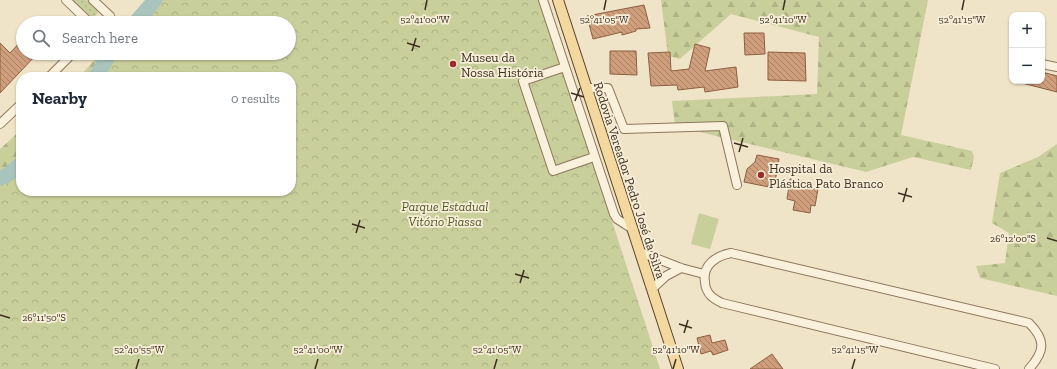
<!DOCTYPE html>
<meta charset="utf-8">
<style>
:root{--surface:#fff;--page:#f2f2f3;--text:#1f2937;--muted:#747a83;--line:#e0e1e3}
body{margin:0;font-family:"Zilla Slab",serif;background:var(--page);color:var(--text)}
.controls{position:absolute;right:12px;top:12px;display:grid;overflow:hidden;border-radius:8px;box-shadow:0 1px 3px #0004}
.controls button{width:36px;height:36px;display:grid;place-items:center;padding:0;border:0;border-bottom:1px solid var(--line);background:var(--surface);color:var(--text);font:20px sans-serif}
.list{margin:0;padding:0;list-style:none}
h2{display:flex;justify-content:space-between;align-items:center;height:52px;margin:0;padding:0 16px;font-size:17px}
h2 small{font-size:13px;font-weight:400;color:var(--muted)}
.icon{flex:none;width:22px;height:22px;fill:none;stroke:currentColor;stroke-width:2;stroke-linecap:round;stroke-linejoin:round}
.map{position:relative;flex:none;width:1057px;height:369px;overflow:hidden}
.search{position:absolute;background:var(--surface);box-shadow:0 1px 3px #0004;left:16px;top:16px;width:280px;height:44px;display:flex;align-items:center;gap:10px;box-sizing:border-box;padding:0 14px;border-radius:22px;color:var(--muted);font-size:15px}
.panel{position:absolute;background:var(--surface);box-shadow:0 1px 3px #0004;left:16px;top:72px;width:280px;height:124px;border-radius:16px}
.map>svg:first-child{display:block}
</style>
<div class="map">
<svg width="1057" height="369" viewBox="0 0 1057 369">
<defs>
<pattern id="grass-dots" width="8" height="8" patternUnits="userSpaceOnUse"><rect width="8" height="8" fill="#c9cf9b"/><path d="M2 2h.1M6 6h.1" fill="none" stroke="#aeb285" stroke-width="1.8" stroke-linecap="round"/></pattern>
<pattern id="forest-firs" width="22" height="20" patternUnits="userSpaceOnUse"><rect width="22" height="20" fill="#c9cf9b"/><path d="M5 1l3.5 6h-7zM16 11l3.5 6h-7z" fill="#aeb285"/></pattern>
<pattern id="park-crowns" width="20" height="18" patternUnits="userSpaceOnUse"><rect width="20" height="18" fill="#c9cf9b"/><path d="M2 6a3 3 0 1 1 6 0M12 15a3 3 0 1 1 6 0" fill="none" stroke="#aeb285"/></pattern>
<pattern id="building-back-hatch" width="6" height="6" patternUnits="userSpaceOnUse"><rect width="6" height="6" fill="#cf9f7d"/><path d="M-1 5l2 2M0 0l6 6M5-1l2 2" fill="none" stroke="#a98266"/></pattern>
</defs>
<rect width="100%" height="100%" fill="#f0e4c8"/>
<path fill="url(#grass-dots)" d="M 68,0 L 89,0 L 96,7 L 98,13 L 92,19 Z"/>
<path fill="url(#forest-firs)" d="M 146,0 L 156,0 L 136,23 L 127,23 Z
M 661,0 L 928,0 L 901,135 L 972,151 L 974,157 L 971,170 L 913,157 L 866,172 L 675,126 L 672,101 L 817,94 L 819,37 L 731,14 L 680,59 L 668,56 Z
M 101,53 L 110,53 L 96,77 L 79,77 Z
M 21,130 L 21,164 L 6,176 L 0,178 L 0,149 Z
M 1057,144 L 1057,296 L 980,278 L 976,266 L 1005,263 L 1009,233 L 992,223 L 1000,173 L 1038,157 Z"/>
<path fill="url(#park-crowns)" d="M 155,0 L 538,0 L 561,64 L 660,369 L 0,369 L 0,178 L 6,176 L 21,164 L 21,191 L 291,191 L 291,77 L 96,77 L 110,53 L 289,53 L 289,23 L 135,23 Z"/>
<path fill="#c9cf9b" d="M 699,213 L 719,219 L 710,249 L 691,244 Z"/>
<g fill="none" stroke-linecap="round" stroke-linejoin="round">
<path stroke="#a9c4bc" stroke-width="15" d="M 135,23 L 155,0
M 96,77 L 110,53
M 0,178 L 6,176 L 21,164"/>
</g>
<path fill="url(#building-back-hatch)" stroke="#8d5f41" d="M 644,5 L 650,28 L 636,29 L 636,31 L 622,35 L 622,32 L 593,39 L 587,16 Z
M 744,33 L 764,33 L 765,54 L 745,55 Z
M 23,39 L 23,53 L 38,53 L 0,93 L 0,43 L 10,53 Z
M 695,44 L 710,48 L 705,71 L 736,67 L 738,87 L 705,92 L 704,87 L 678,90 L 677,85 L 651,86 L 648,53 L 670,52 L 671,71 L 689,69 Z
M 610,51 L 636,51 L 637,75 L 610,74 Z
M 768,52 L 805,53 L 806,81 L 768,80 Z
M 1042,72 L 1057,76 L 1057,92 L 1022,83 L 1022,81 L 1042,81 Z
M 757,155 L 779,159 L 774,188 L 744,182 L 747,169 L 755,162 Z
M 790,179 L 810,183 L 810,188 L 818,189 L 815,206 L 811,205 L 810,213 L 793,210 L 795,201 L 787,199 Z
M 710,335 L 712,343 L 725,340 L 728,350 L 713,355 L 711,351 L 701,354 L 697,338 Z
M 772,354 L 783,369 L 750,369 Z"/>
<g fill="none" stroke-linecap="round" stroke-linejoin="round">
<g stroke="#8d765c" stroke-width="10">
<path id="minor" d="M 66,0 L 90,23
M 93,0 L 110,16 L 104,23
M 543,0 L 614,214 L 617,219 L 631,228
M 1042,64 L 1057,67
M 565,67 L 523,81 L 553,171 L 594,157
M 49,77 L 73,53
M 586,88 L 608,88 L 624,129 L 723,126 L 737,185
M 0,124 L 21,104
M 640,252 L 681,268 L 704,274
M 653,288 L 666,276 L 681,268
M 995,369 L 722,303 C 718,301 714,299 711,296 C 708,293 705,287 705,282 C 702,265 716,256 731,253 L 1029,323 C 1046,340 1045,351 1029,369"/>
</g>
<g stroke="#5b4430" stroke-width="12">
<path id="major" d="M 558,0 L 678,369"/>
</g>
<use href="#minor" stroke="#faf1dc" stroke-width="8"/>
<use href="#major" stroke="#f3d9a0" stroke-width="10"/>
</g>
<path fill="none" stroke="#3d2e20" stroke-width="1.5" d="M 425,10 L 427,0M 604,10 L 606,0M 783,10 L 785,0M 962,10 L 964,0M 407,43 L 420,47M 412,51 L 416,38M 571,93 L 584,97M 575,101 L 580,88M 734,143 L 748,147M 739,152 L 743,138M 898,193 L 912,197M 903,202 L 907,188M 352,224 L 365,228M 356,233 L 360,220M 1047,238 L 1057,241M 515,274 L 529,278M 520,283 L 524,270M 0,315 L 10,318M 679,324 L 692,328M 684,333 L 688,320M 136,369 L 139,359M 315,369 L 318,359M 494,369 L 497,359M 673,369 L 676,359M 852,369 L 855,359"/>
<g fill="#9e2a2b" stroke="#f7eed8" stroke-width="1.5">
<circle cx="453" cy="64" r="4"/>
<circle cx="761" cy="175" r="4"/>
</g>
<g text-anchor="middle" stroke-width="3.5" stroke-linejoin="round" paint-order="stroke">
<g font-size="13" fill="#3d2e20" stroke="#f7eed8" text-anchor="start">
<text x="461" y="62">Museu da<tspan x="461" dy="15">Nossa História</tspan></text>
<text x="769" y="173">Hospital da<tspan x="769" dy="15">Plástica Pato Branco</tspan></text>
</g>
<g font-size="13" fill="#3d2e20" stroke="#f7eed8">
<text transform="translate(630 180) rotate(72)" y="5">Rodovia Vereador Pedro José da Silva</text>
</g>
<g font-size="13" font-style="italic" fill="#4d5a26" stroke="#f7eed8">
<text x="445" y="211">Parque Estadual<tspan x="445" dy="15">Vitório Piassa</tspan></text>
</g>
</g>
<g font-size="10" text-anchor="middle" fill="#3d2e20" stroke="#f7eed8" stroke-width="3.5" stroke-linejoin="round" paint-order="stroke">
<text x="425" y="23">52°41'00"W</text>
<text x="604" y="23">52°41'05"W</text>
<text x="783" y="23">52°41'10"W</text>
<text x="962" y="23">52°41'15"W</text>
<text x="1013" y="242">26°12'00"S</text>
<text x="44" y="321">26°11'50"S</text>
<text x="139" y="353">52°40'55"W</text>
<text x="318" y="353">52°41'00"W</text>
<text x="497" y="353">52°41'05"W</text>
<text x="676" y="353">52°41'10"W</text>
<text x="855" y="353">52°41'15"W</text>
</g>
</svg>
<div class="controls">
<button>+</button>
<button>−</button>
</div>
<div class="search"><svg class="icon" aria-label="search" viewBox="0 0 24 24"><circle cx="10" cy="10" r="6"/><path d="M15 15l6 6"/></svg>Search here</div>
<section class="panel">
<h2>Nearby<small>0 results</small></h2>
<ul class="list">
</ul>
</section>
</div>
